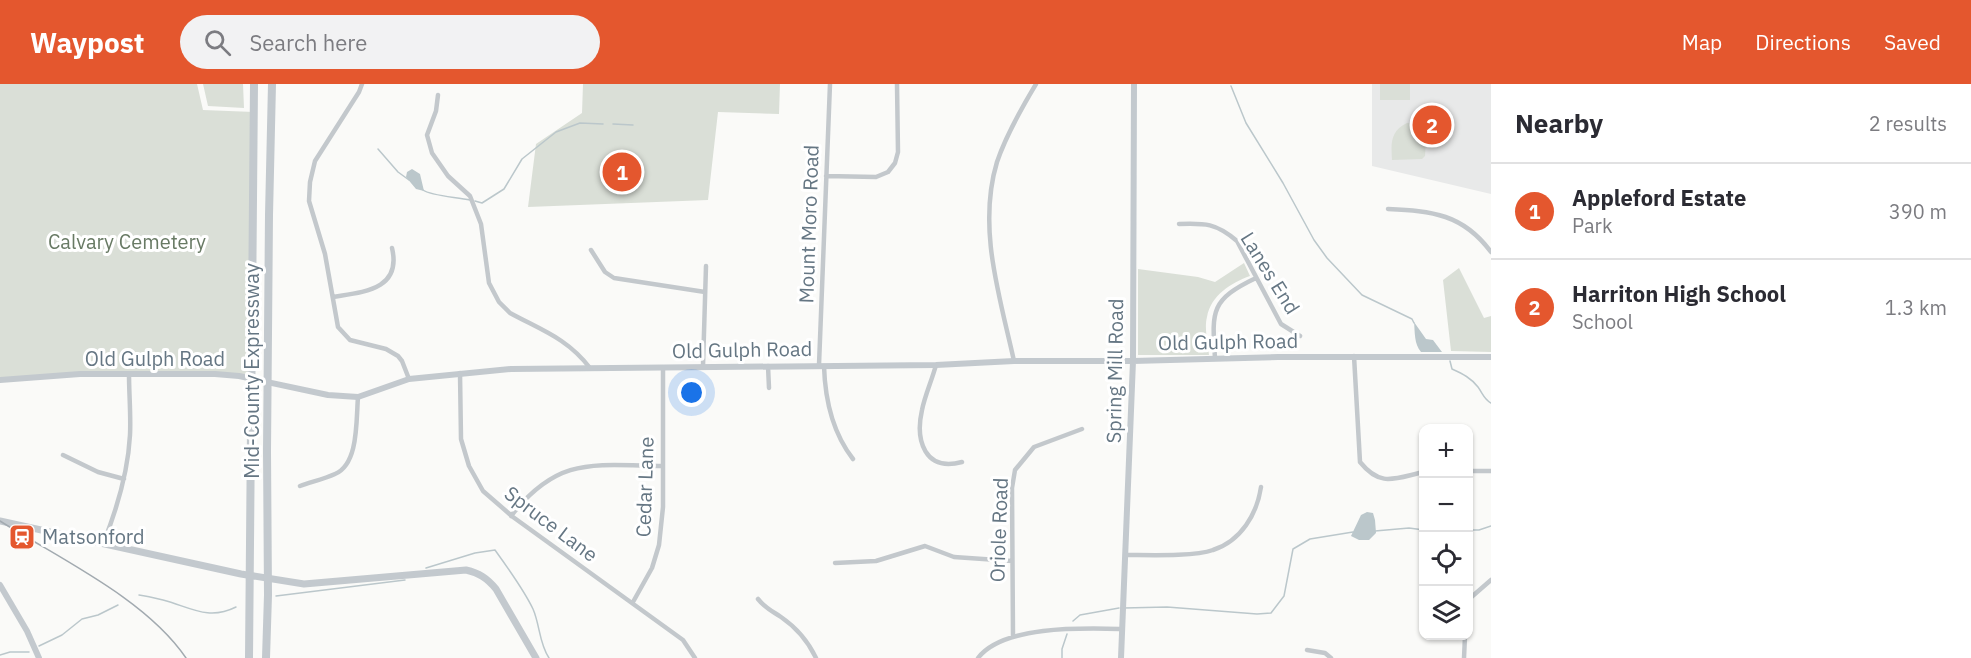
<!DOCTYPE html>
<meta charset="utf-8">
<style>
:root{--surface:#fff;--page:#f2f2f3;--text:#2b2b33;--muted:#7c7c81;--line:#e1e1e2;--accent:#e4572e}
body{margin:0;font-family:"IBM Plex Sans",sans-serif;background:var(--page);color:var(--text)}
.controls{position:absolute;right:18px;bottom:18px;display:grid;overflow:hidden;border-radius:12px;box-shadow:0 2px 4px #0004}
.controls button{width:54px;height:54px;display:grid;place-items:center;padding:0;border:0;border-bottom:2px solid var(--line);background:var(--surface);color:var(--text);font:30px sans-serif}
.you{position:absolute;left:692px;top:309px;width:21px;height:21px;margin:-15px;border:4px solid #fff;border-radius:50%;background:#1a73e8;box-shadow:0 0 0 9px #1a73e833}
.badge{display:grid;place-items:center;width:39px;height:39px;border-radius:50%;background:var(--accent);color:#fff;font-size:20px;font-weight:700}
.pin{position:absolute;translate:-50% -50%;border:3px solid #fff;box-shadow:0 2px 6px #0006}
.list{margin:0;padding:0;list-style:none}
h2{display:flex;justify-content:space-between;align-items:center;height:78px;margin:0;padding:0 24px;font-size:26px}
h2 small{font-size:20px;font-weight:400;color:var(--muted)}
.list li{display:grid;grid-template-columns:39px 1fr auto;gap:18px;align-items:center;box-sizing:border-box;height:96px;padding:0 24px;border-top:2px solid var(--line)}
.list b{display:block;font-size:22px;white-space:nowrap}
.list p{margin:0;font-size:20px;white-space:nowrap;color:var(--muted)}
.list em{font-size:20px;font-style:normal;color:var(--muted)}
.icon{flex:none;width:33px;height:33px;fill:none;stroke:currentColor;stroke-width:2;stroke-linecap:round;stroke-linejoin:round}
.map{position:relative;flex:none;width:1491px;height:574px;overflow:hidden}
header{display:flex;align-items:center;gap:36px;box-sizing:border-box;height:84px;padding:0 30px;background:var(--accent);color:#fff}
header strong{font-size:28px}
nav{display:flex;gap:33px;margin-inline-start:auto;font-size:21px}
.search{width:420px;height:54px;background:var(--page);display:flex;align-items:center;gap:15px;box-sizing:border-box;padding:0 21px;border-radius:33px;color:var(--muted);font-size:22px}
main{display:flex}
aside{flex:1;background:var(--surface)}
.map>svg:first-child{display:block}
</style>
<header>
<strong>Waypost</strong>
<div class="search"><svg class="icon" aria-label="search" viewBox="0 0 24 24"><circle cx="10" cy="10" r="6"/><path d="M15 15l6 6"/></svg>Search here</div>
<nav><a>Map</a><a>Directions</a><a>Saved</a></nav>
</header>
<main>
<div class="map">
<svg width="1491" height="574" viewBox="0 0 1491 574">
<rect width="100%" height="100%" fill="#fafaf8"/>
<path fill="#e8e9e9" d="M 1372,0 L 1491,0 L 1491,110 L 1372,82 Z"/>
<path fill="#dadfd7" d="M 0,0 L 197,0 L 203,26 L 254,28 L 252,291 L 170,288 L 0,296 Z
M 203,0 L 243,0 L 244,24 L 208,22 Z
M 583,0 L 780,0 L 779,30 L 718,28 L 708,116 L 528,123 L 536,60 L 582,29 Z
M 1380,0 L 1410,0 L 1410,16 L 1380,16 Z
M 1407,39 L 1427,41 L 1425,72 L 1422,75 L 1392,76 C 1391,60 1390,47 1407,39 Z
M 1244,179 L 1250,192 C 1231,199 1211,211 1207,233 C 1204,244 1208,260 1209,271 L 1138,271 L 1138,185 L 1198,193 L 1215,198 Z
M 1459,184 L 1484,234 L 1491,232 L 1491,268 L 1451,267 L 1443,196 Z"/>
<path fill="#bbc7cb" d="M 412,85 L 420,90 L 424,107 L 416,105 L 406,93 L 407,88 Z
M 1414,238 L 1426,255 L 1433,256 L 1442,268 L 1421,268 C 1414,260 1415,248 1414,238 Z
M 1367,428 L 1373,429 L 1375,436 L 1376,449 L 1369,456 L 1359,456 L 1351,452 L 1361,431 Z"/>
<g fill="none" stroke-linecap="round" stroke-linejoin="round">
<path stroke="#bbc7cb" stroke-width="1.5" d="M 1231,2 L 1246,39 L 1283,99 L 1314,156 L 1327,174 L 1362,211 L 1412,235 L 1414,239
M 613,40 L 633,41
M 378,65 L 398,88 L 409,96
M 423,106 C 431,112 457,113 470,116
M 475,117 L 482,119 L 504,105 L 522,75 L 556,48 L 580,39 L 603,40
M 1450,277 L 1452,285 C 1463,290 1471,294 1478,303 C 1483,310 1484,315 1491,319
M 1468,446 L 1479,446 L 1491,442
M 1375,447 L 1409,444 L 1424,446
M 426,484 L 475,469 L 495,466 C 508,484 524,506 533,525 C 540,541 539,559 549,574
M 139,511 C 147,512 155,514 163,516 C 190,523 208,537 236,523
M 276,512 L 405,496
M 1124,524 L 1167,523 L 1257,530 L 1271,529 L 1284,512 L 1293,465 L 1310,455 L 1353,448
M 1073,537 L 1080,531 L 1119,524
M 39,562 L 62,551 L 82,535 L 98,531 L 118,521
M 0,571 L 10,568 L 29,568
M 1062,574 L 1062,565 L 1067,550"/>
<path stroke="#c3c8cc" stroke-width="4.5" d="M 362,0 L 359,8 L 315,77 L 310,98 L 309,117 L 325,170 L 338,243 L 350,256 L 386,265 L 398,272 L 402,277 L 409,295
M 438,11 L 436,27 L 427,51 L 432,69 L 448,92 L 470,112 L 481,140 L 489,199 L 499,218 L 510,229 C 541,246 567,254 590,284
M 826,92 L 876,93 L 888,88 L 895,79 L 898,68 L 897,0
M 1388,125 C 1432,127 1463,130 1491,168
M 1179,140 C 1205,139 1216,139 1237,157 L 1281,240 L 1300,252
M 591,166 L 605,188 L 614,194 L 705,208
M 333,213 C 363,208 402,206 392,164
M 1354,272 L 1360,378 C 1381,404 1395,394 1424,388
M 1215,274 C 1212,227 1210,216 1256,194
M 1014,277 C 1000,213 977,144 997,78 C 1006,51 1021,25 1036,0
M 819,281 L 830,0
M 936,281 C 932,296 925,311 922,326 C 915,357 925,388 962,378
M 703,282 L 706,182
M 768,282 L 769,304
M 824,282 C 825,315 832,348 853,375
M 460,289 L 461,355 L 469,382 L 483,407 L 513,433 L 683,556 L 695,574
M 63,371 L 98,388 L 124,395
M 1468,387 L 1491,387
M 300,402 C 311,398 324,395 335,390 C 359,380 356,336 358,313
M 511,432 C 558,372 593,381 663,382
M 103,460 C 117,425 128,388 130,351 C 131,331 129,310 129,290
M 1125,471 C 1147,471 1194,473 1213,466 C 1241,457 1257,430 1261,403
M 835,479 L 876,477 L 925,462 L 954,473 L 1012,477
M 758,515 C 765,524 772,527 781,533 C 797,544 808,557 816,574
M 1468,516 L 1491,496
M 633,518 L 652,484 L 659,461 L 663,423 L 663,284
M 1013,552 L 1012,404 L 1015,386 L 1034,363 L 1082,345
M 1307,566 L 1325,569 L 1331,574
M 978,574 C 1003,541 1084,544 1122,545
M 1464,574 L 1465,552"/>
<path stroke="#c3c9ce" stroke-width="6" d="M 0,296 L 80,290 L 215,290 L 239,292 L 328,311 L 358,313 L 409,295 L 511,285 L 936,281 L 1014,277 L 1133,277 L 1278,273 L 1491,273
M 0,501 L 27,547 L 39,574
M 1121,574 L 1133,277 L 1134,0"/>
<path stroke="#c3c9ce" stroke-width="7" d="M 0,437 L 241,490 L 304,500 L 466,486 C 479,489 487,494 496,505 L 536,574"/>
<path stroke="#c3c9ce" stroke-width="8" d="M 249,574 L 254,0
M 266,574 L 268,511 L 267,367 L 269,131 L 272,0"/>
<path stroke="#a2aab0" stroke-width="1.5" d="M 0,437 C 60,475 146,515 186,574"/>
</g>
<defs>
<g id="station-square" transform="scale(1.35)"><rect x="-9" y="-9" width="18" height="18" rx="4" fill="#e4572e" stroke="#fff"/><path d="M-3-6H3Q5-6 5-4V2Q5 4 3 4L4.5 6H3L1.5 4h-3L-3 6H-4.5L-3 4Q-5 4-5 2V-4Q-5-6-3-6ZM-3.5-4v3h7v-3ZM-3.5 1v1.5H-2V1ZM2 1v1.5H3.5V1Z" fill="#fff"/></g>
</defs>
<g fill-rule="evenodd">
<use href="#station-square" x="22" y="453"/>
</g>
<g text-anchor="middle" stroke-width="6" stroke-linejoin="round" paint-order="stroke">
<g font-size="20" fill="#657683" stroke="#fff">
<text transform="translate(809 140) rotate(-88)" y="7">Mount Moro Road</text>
<text transform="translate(1270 189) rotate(58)" y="7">Lanes End</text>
<text transform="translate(1228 258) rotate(-1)" y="7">Old Gulph Road</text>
<text transform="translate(742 266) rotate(-1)" y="7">Old Gulph Road</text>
<text x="155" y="282">Old Gulph Road</text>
<text transform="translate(252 287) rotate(-90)" y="7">Mid-County Expressway</text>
<text transform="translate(1115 287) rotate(-89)" y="7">Spring Mill Road</text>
<text transform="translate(645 403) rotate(-88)" y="7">Cedar Lane</text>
<text transform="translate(551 440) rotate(37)" y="7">Spruce Lane</text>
<text transform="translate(999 446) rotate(-88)" y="7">Oriole Road</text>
</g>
<g font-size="20" fill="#687a64" stroke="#fff">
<text x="127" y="165">Calvary Cemetery</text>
</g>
<g font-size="20" fill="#657683" stroke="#fff" text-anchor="start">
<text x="42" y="460">Matsonford</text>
</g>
</g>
</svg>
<div class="controls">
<button>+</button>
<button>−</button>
<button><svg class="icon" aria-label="locate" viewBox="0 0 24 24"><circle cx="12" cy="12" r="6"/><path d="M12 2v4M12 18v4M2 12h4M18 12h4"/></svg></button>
<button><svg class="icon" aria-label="layers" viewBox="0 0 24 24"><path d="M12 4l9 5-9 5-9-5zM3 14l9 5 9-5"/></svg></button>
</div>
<div class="you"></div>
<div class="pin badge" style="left:622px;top:88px">1</div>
<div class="pin badge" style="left:1432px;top:41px">2</div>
</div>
<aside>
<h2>Nearby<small>2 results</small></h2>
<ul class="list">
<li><span class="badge">1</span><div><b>Appleford Estate</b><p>Park</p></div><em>390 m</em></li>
<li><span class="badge">2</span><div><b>Harriton High School</b><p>School</p></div><em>1.3 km</em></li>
</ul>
</aside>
</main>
